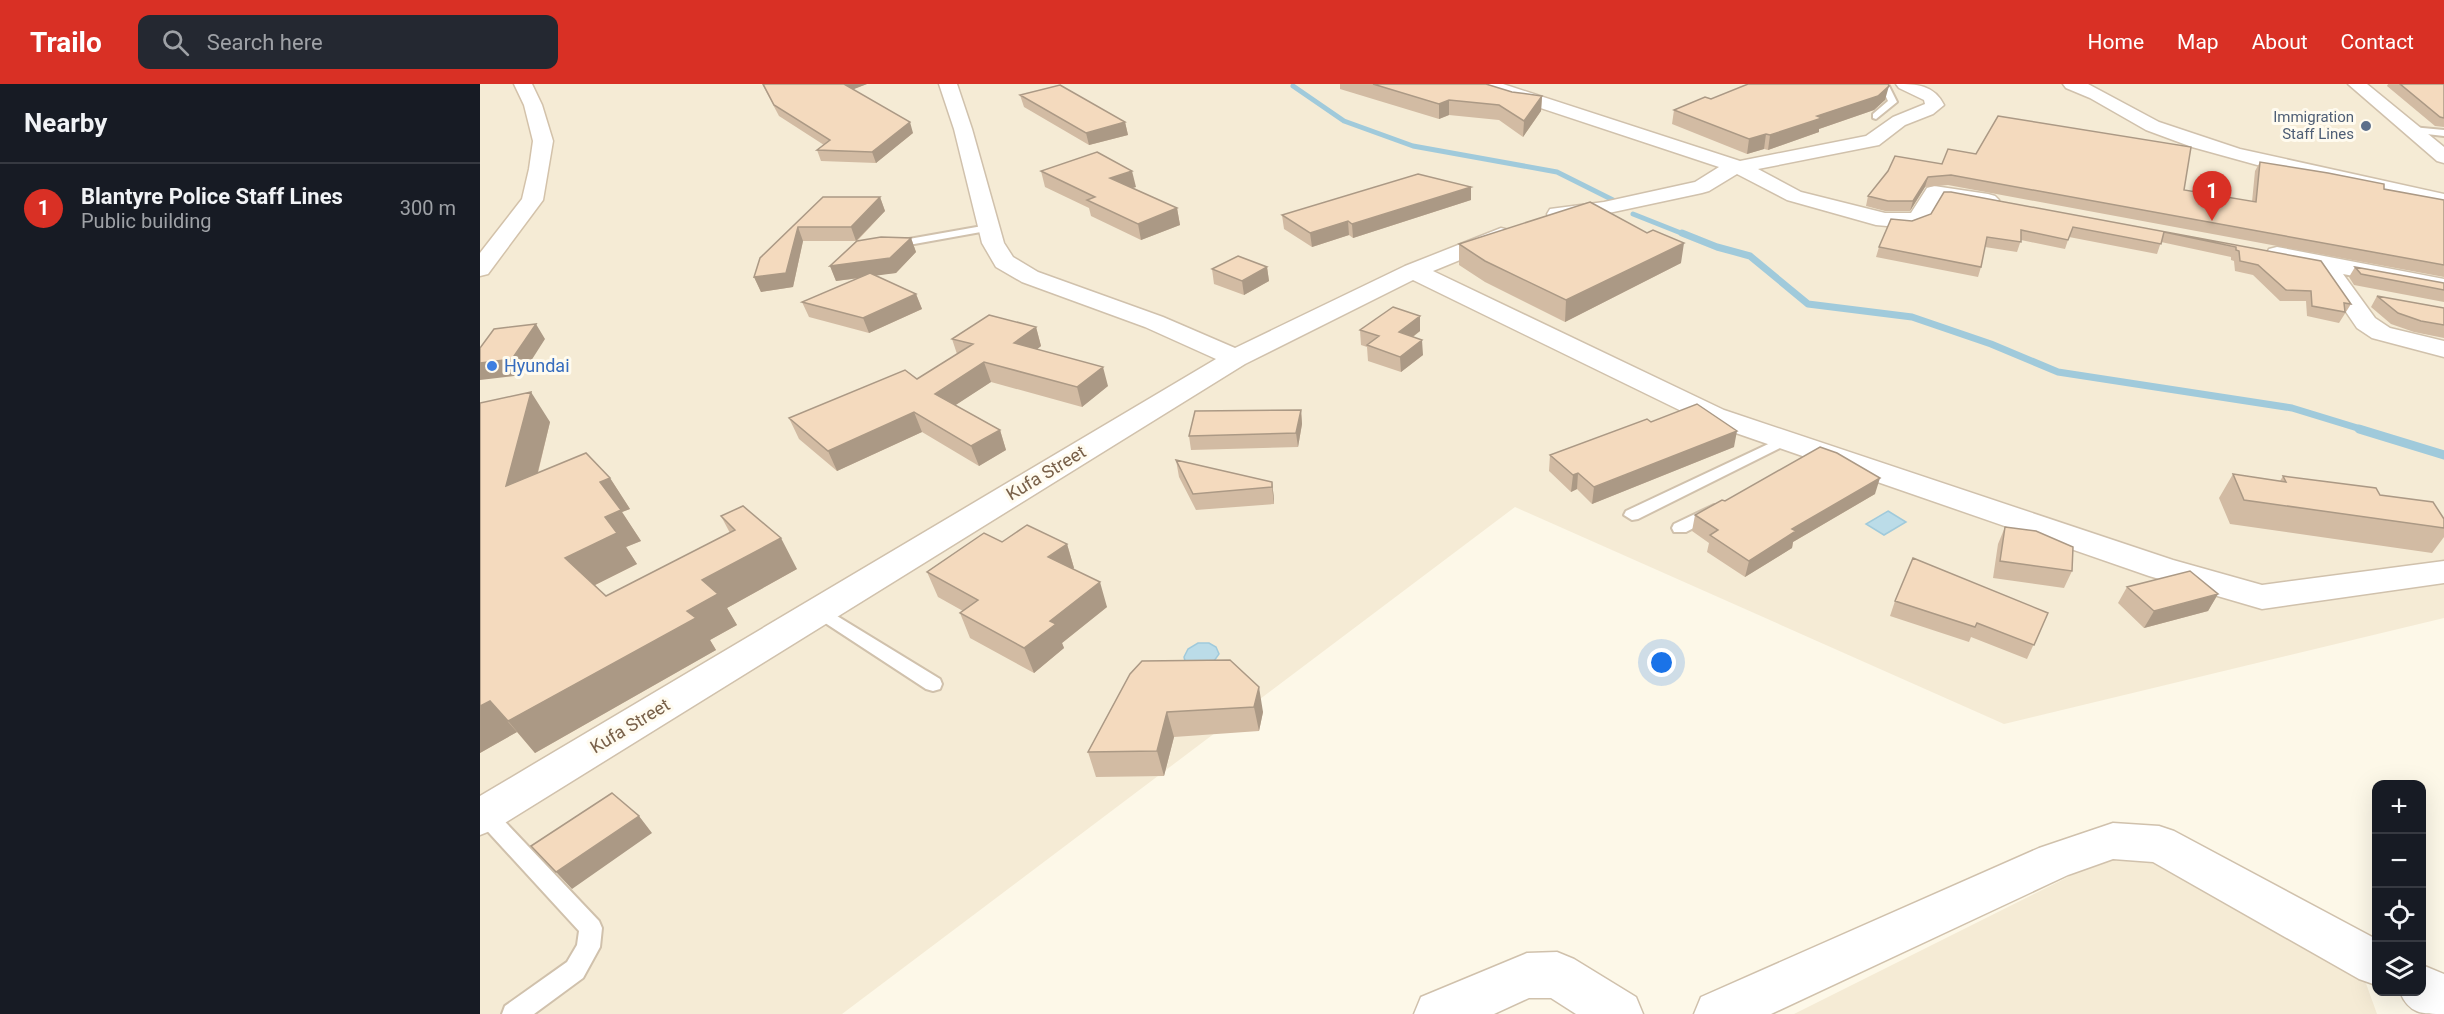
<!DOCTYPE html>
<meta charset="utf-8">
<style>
:root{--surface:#171b24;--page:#242831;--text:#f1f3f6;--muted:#9ea1a6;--line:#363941;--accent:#d93025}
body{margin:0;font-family:Roboto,sans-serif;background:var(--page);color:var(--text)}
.controls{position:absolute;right:18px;bottom:18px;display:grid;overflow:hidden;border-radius:12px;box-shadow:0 6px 24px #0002}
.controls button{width:54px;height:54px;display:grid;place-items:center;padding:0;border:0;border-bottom:2px solid var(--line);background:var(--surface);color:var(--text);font:30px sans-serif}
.you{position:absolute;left:1182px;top:579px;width:21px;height:21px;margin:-15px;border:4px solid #fff;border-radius:50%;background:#1a73e8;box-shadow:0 0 0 9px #1a73e833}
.badge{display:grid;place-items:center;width:39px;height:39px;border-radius:50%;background:var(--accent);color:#fff;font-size:20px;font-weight:700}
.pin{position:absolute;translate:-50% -50px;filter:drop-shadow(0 2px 3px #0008)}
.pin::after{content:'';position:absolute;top:32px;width:21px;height:18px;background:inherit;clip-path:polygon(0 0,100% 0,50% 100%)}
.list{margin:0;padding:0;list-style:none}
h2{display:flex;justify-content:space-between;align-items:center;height:78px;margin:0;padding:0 24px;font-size:26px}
h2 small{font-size:20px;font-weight:400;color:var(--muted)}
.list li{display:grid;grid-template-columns:39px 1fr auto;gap:18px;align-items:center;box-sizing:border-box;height:90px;padding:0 24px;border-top:2px solid var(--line)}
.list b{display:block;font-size:22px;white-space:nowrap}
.list p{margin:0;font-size:20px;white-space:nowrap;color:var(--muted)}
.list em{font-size:20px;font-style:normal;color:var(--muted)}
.icon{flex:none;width:33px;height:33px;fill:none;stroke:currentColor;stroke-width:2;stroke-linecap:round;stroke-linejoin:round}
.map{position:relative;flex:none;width:1964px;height:930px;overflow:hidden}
header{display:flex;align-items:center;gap:36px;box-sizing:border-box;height:84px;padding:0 30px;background:var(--accent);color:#fff}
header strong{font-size:28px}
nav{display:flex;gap:33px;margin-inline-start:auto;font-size:21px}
.search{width:420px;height:54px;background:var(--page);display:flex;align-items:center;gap:15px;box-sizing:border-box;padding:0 21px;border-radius:12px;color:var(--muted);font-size:22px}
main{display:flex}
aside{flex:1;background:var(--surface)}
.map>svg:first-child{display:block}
</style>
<header>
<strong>Trailo</strong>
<div class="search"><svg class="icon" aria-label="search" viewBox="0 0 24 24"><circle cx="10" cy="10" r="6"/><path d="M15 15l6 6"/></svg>Search here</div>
<nav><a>Home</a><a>Map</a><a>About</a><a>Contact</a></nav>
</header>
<main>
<aside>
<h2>Nearby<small></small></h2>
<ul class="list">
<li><span class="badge">1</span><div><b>Blantyre Police Staff Lines</b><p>Public building</p></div><em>300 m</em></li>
</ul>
</aside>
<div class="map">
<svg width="1964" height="930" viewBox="0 0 1964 930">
<rect width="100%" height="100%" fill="#fdf8e8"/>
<path fill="#f5ebd5" d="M 0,0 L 1964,0 L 1964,534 L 1524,640 L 1035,423 L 362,930 L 0,930 Z
M 1650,762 L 1879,880 L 1897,930 L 1314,930 Z"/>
<path fill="#bbdce8" stroke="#a0cadb" stroke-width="1.5" d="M 1408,427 L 1426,438 L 1404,451 L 1386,440 Z
M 718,559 L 729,559 L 736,563 L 739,570 L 734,577 L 705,577 L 704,573 L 708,565 Z"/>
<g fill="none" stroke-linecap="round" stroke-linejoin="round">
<path stroke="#a0cadb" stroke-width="5" d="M 813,2 L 864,37 L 933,62 L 1077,88 L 1135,117
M 1153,130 L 1206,151"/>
<path stroke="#a0cadb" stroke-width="7" d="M 1202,149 L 1237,163 L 1270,172 L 1328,220 L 1432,233 L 1511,260 L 1578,288 L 1812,324 L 1884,346"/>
<path stroke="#a0cadb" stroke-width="9" d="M 1879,345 L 1964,371"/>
<g stroke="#d0c1ac" stroke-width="4">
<path id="lane" d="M 1400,0 L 1408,0 L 1417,18 L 1396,35 L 1393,34 L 1393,30 L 1408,17 Z
M 1932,43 L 1964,46 L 1964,52 L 1929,48 L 1929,44 Z
M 508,141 L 512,142 L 512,146 L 412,164 L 406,161 L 412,158 Z
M 1303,353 L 1308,354 L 1310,357 L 1308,360 L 1158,435 L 1152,436 L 1144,431 L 1146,427 Z
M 1234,421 L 1240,422 L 1242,426 L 1240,430 L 1206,448 L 1194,448 L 1192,444 L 1194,440 Z
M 339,521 L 460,595 L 462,600 L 460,605 L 453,607 L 446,605 L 333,531 L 330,527 L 333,523 Z
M 5,721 L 12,724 L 119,837 L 122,844 L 120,863 L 103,894 L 54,930 L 22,930 L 25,922 L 87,878 L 97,861 L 99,847 L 0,739 L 0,723 Z"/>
</g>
<g stroke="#d0c1ac" stroke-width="3">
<path id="street" d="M 459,0 L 477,0 L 492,45 L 524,159 L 533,173 L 558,188 L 683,233 L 755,264 L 925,182 L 1021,144 L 1029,146 L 1032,151 L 1029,156 L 953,187 L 1244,326 L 1693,476 L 1782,501 L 1964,477 L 1964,499 L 1782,525 L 1669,492 L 1224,338 L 933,196 L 765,280 L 15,745 L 0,751 L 0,712 L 736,275 L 665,243 L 542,198 L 516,183 L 502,159 L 474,45 Z
M 997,0 L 1023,0 L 1260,77 L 1386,52 L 1413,33 L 1445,20 L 1444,16 L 1419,4 L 1416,0 C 1437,0 1454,1 1464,21 L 1453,30 L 1425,41 L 1399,61 L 1278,85 L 1321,108 L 1405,129 L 1431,129 L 1447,104 L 1454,102 L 1508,110 L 1515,112 L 1519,116 L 1515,120 L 1508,122 L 1460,115 L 1447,138 L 1429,144 L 1396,141 L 1307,116 L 1257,90 L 1229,107 L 1222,109 L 1124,130 L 1078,136 L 1070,135 L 1067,130 L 1070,125 L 1124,118 L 1215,98 L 1239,83 L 1000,4 Z
M 1583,0 L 1608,0 L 1679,38 L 1760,65 L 1964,110 L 1964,122 L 1788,84 L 1712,63 L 1666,46 L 1610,14 L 1586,4 Z
M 1868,0 L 1887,0 L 1964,63 L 1964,79 L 1957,77 Z
M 1797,163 L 1964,195 L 1964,209 L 1863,190 L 1895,234 L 1910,244 L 1964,257 L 1964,273 L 1892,254 L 1877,244 L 1836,184 L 1789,175 L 1786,170 L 1789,165 Z
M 1633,739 L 1679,742 L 1694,747 L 1896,855 L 1896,901 L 1879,895 L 1673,778 L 1633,775 L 1588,791 L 1291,930 L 1214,930 L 1221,913 L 1559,764 Z
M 1077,868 L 1094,875 L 1156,913 L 1163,930 L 1096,930 L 1071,914 L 1049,914 L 1014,930 L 934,930 L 941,913 L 1047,869 Z
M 1942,881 L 1964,890 L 1964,930 C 1942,930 1929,930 1920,908 L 1942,908 Z"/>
</g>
<g stroke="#d3c2aa" stroke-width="3">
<path id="secondary" d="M 34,0 L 52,0 L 62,21 L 73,57 L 63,116 L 8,190 L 0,192 L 0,169 L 42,115 L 49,85 L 53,57 L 44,21 Z"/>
</g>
<use href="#lane" fill="#fff" fill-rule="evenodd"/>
<use href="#street" fill="#fff" fill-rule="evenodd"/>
<use href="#secondary" fill="#fff" fill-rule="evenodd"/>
</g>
<path fill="#d2bba3" d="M 282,0 L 387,0 L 373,5 L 433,49 L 396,79 L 341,77 L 337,66 L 344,61 L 299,32 Z
M 860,0 L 1006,0 L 1032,8 L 1062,12 L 1061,27 L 1043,53 L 1019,36 L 969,31 L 959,35 L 860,5 Z
M 1908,0 L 1964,0 L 1964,43 L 1955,42 L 1907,2 Z
M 540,11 L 645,38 L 648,51 L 609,61 L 544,23 Z
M 1231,15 L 1405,16 L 1394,26 L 1339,45 L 1339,48 L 1288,66 L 1284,65 L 1267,70 L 1192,40 L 1194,26 Z
M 1780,78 L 1904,105 L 1964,116 L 1964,193 L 1468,101 L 1445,103 L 1430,127 L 1405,127 L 1386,122 L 1388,112 L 1462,80 L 1704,106 L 1772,118 L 1775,87 Z
M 561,87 L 656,103 L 652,104 L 697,124 L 700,141 L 661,156 L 611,132 L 609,124 L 565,103 Z
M 1464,108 L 1841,177 L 1871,220 L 1859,239 L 1827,232 L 1826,217 L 1800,217 L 1773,191 L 1755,187 L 1754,177 L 1751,176 L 1751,173 L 1681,158 L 1677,170 L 1589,153 L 1585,165 L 1541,156 L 1537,168 L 1505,163 L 1501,183 L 1498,193 L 1396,173 L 1399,163 L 1432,137 L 1451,130 Z
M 343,113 L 400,113 L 405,127 L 377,157 L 431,154 L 436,168 L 416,189 L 394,191 L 436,210 L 442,225 L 389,249 L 329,233 L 322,218 L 380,194 L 356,197 L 350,182 L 376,157 L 323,157 L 313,203 L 281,208 L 274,193 Z
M 991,116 L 873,154 L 869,151 L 832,163 L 804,145 L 802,131 Z
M 1167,149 L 1201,179 L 1085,238 L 1005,198 L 979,181 L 979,160 Z
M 787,183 L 789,197 L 764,211 L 734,200 L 732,185 Z
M 1875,183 L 1964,206 L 1964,218 L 1874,201 L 1869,193 Z
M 1897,212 L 1964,224 L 1964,254 L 1934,248 L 1911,240 L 1891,223 Z
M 940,232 L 940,247 L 933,253 L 943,271 L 921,288 L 888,277 L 887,263 L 881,261 L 880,246 Z
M 556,243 L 561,262 L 557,265 L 628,302 L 602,323 L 511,298 L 475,321 L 520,346 L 526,366 L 499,382 L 442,348 L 357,387 L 319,355 L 309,334 L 437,295 L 477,270 L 472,255 Z
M 0,319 L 70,338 L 58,389 L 130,394 L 150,425 L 142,428 L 161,457 L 146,463 L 157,480 L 115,501 L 126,512 L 250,449 L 241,432 L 317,485 L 247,524 L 257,541 L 230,556 L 236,566 L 55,669 L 37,648 L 0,669 Z
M 821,326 L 822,340 L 818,363 L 711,366 L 709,352 Z
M 1171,338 L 1254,363 L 1112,420 L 1097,405 L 1091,408 L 1069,387 L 1070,371 Z
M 696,376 L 792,398 L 794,415 L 794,420 L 716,426 L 699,393 Z
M 1753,390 L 1800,397 L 1803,392 L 1900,411 L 1964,435 L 1964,453 L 1952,469 L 1750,440 L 1739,414 Z
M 1395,410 L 1313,458 L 1312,464 L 1265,493 L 1227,468 L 1229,459 L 1212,447 L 1215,431 L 1245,417 Z
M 1525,443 L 1592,487 L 1584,504 L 1513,494 L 1518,460 Z
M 522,458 L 587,460 L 594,484 L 593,485 L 627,523 L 582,559 L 584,564 L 554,589 L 490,554 L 480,529 L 483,527 L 458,513 L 447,488 Z
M 1647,503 L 1738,510 L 1728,527 L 1664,544 L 1638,519 Z
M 1415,517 L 1568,529 L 1547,575 L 1491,553 L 1489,558 L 1410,532 Z
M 750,576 L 783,628 L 779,647 L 694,653 L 684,692 L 616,693 L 608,668 Z"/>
<path fill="#ab9985" d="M 361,0 L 387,0 L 364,9 Z
M 1409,2 L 1405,16 L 1394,26 L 1339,45 L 1339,48 L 1288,66 L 1290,51 Z
M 1062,12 L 1061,27 L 1043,53 L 1044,37 Z
M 969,16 L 969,31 L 959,35 L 959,20 Z
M 430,38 L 433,49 L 396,79 L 392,68 Z
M 645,38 L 648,51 L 609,61 L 606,49 Z
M 1286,50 L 1284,65 L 1267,70 L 1269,55 Z
M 652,87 L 656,103 L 633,110 L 630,94 Z
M 1448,93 L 1445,103 L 1430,127 L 1433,117 Z
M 991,103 L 991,116 L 873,154 L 872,140 Z
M 400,113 L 405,127 L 376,157 L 371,143 Z
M 697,124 L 700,141 L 661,156 L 658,140 Z
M 868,137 L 869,151 L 832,163 L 830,149 Z
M 318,143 L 323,157 L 313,203 L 281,208 L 274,193 Z
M 431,154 L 436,168 L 416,189 L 356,197 L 350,182 Z
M 1204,159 L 1201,179 L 1085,238 L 1086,216 Z
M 787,183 L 789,197 L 764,211 L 762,197 Z
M 436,210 L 442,225 L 389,249 L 383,234 Z
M 940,232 L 940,247 L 919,263 L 919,248 Z
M 56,240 L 65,255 L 42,291 L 0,296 L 0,279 Z
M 556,243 L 561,262 L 540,279 L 534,259 Z
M 942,256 L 943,271 L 921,288 L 920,273 Z
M 504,278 L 511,298 L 462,330 L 455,310 Z
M 623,283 L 628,302 L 602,323 L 597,303 Z
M 51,308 L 70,338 L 47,432 L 26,402 Z
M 821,326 L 822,340 L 818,363 L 816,349 Z
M 434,328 L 442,348 L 357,387 L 348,367 Z
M 520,346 L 526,366 L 499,382 L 491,362 Z
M 1257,347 L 1254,363 L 1112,420 L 1114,403 Z
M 1098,389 L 1097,405 L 1091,408 L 1093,391 Z
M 130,394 L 150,425 L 142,428 L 161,457 L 146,463 L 157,480 L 107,505 L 85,474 L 125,433 L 120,398 Z
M 1400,394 L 1395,410 L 1313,458 L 1312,464 L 1265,493 L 1269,477 L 1312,445 Z
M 792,398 L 794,415 L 794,420 L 792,403 Z
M 301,454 L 317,485 L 247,524 L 257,541 L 230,556 L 236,566 L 55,669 L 28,637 L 207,527 L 222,496 Z
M 587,460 L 594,484 L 576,498 L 568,473 Z
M 620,498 L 627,523 L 582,559 L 584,564 L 554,589 L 544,564 L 570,537 Z
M 1738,510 L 1728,527 L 1664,544 L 1674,527 Z
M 779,603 L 783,628 L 779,647 L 774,623 Z
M 10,617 L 37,648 L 0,669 L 0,622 Z
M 687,628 L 694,653 L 684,692 L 677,667 Z
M 159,732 L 172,749 L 92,805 L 76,788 Z"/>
<path fill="#f4dabe" stroke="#ab9985" stroke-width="1.5" d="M 283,0 L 364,0 L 430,38 L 392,68 L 337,66 L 350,56 L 294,21 Z
M 893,0 L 1006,0 L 1032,8 L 1062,12 L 1044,37 L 1019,21 L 969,16 L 959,20 Z
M 1268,0 L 1408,0 L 1409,2 L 1398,12 L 1337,32 L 1342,34 L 1290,51 L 1286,50 L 1269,55 L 1194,26 L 1225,13 L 1231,15 Z
M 1920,0 L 1964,0 L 1964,34 L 1960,33 Z
M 580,1 L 645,38 L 606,49 L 540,11 Z
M 1518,32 L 1711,63 L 1704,106 L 1776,118 L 1780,78 L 1848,89 L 1904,100 L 1904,105 L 1964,116 L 1964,181 L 1471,91 L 1448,93 L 1433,117 L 1408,117 L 1388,112 L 1408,87 L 1415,72 L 1462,80 L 1468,65 L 1496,70 Z
M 617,68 L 652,87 L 630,94 L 697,124 L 658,140 L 607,116 L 615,113 L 561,87 Z
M 938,90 L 991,103 L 872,140 L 868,137 L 830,149 L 802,131 Z
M 1464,108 L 1471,108 L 1841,177 L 1871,220 L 1864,219 L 1865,228 L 1832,222 L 1831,207 L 1806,206 L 1778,181 L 1760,177 L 1759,167 L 1756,166 L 1756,163 L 1684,148 L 1681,160 L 1593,143 L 1588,156 L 1541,146 L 1541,158 L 1507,153 L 1501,183 L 1399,163 L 1411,135 L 1432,137 L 1451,130 Z
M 343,113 L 400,113 L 371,143 L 318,143 L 306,189 L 274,193 L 280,174 Z
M 1110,118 L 1167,149 L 1173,146 L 1204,159 L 1086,216 L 1005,177 L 979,160 Z
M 401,153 L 431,154 L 410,174 L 350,182 L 377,157 Z
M 758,172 L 787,183 L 762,197 L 732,185 Z
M 1875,183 L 1964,199 L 1964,206 L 1881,190 Z
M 390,189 L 436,210 L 383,234 L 322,218 Z
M 1897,212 L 1964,224 L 1964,241 L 1941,237 L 1918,229 Z
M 913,223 L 940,232 L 919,248 L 942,256 L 920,273 L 887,261 L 899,252 L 880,246 Z
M 509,231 L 556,243 L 534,259 L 623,283 L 597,303 L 504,278 L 455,310 L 520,346 L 491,362 L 434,328 L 348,367 L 309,334 L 425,286 L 437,295 L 493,260 L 472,255 Z
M 56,240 L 32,275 L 0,279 L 0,264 L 14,245 Z
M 51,308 L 26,402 L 106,369 L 130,394 L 120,398 L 141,426 L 125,433 L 137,449 L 85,474 L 126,512 L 255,446 L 241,432 L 263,422 L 301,454 L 222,496 L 238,510 L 207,527 L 216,534 L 28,637 L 10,617 L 0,622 L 0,319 Z
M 1217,320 L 1257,347 L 1114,403 L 1098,389 L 1093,391 L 1070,371 L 1167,335 L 1171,338 Z
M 821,326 L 816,349 L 709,352 L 715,327 Z
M 1340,363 L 1357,369 L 1400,394 L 1312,445 L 1316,447 L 1269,477 L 1230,451 L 1238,446 L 1215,431 L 1242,416 L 1245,417 Z
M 696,376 L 792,398 L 792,403 L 713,410 Z
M 1753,390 L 1806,398 L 1803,392 L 1896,404 L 1900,411 L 1953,418 L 1964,435 L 1964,444 L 1764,416 Z
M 547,441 L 587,460 L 568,473 L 620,498 L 570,537 L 576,540 L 544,564 L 480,529 L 498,516 L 447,488 L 504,449 L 522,458 Z
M 1525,443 L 1556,447 L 1593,463 L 1592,487 L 1520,477 Z
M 1433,474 L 1568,529 L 1554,561 L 1497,539 L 1495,543 L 1415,517 Z
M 1710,487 L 1738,510 L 1674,527 L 1647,503 Z
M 750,576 L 779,603 L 774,623 L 687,628 L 677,667 L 608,668 L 650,590 L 662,577 Z
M 132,709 L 159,732 L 76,788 L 51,762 Z"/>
<circle fill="#5c6f8a" stroke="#fffbef" stroke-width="2" cx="1886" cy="42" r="6"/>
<circle fill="#3f7fe0" stroke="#fffbef" stroke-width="2" cx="12" cy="282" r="6"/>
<g text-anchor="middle" stroke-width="6" stroke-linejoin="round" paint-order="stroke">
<g font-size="15" fill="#4e5e75" stroke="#fffbef" text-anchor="end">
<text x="1874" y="38">Immigration<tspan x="1874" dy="17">Staff Lines</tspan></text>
</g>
<g font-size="18" fill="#366cbe" stroke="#fffbef" text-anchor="start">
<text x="24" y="288">Hyundai</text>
</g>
<g font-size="18" fill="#79614a" stroke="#fffbef">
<text transform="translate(566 389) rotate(-31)" y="6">Kufa Street</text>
<text transform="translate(150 642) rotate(-31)" y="6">Kufa Street</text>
</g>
</g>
</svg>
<div class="controls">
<button>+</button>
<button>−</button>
<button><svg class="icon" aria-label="locate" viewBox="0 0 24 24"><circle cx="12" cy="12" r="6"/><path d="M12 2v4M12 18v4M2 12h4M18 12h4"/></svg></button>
<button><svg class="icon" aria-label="layers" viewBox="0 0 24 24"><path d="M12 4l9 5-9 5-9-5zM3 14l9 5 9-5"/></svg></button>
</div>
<div class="you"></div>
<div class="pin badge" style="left:1732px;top:137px">1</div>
</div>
</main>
